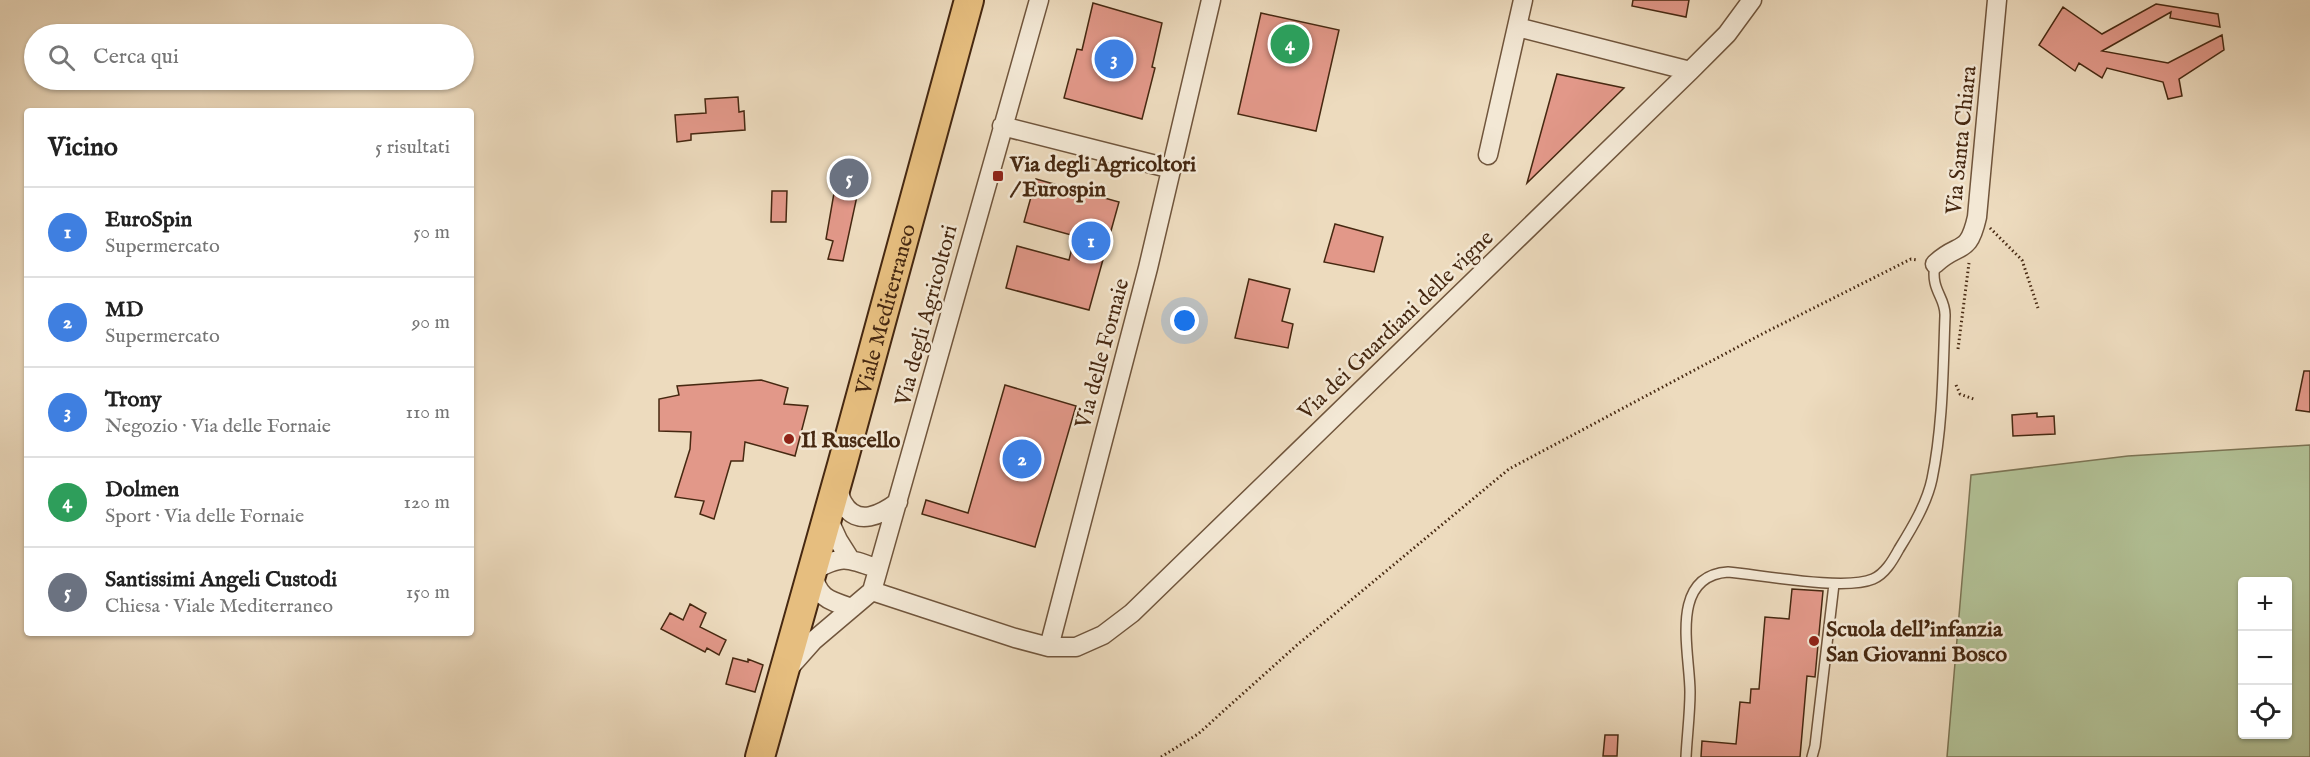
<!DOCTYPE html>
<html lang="it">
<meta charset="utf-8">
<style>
:root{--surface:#fff;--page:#f2f2f2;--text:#222;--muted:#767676;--line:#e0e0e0;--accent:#8f2418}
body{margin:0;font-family:"IM FELL English",serif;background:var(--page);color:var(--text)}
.controls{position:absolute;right:18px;bottom:18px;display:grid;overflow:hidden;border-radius:6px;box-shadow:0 2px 4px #0004}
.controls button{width:54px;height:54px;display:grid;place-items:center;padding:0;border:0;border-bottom:2px solid var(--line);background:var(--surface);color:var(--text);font:30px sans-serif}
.you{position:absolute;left:1185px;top:321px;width:21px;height:21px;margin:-15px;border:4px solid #fff;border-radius:50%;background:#1a73e8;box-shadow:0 0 0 9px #1a73e833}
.badge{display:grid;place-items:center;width:39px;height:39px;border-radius:50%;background:var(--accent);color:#fff;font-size:20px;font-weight:700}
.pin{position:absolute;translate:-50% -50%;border:3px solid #fff;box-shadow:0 2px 6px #0006}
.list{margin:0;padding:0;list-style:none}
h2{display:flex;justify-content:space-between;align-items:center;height:78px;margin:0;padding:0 24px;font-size:26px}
h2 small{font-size:20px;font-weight:400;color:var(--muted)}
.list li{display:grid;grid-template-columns:39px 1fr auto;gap:18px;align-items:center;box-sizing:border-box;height:90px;padding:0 24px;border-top:2px solid var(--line)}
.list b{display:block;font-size:22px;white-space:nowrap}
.list p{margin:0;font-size:20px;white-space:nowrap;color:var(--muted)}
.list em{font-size:20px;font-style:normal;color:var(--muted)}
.icon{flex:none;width:33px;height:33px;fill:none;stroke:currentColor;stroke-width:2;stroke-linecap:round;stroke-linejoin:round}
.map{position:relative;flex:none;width:2310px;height:757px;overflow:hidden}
.search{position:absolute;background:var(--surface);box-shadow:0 2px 4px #0004;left:24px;top:24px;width:450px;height:66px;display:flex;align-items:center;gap:15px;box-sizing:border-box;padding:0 21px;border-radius:33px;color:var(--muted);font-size:22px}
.panel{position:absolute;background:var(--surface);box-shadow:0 2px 4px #0004;left:24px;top:108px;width:450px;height:528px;border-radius:6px}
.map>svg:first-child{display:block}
</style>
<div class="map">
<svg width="2310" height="757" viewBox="0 0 2310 757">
<rect width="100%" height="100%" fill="#eddbbe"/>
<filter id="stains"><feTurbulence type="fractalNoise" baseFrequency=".00333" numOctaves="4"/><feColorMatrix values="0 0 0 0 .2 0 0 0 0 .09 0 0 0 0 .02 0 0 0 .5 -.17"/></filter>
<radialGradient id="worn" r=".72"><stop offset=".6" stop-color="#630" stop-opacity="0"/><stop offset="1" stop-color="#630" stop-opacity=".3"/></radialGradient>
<path fill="#b2c196" stroke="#7c7454" stroke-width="1.5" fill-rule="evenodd" d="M 2310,445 L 2310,757 L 1947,757 L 1971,475 L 2128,456 ZM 2242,582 L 2288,582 L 2288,734 L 2242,734 Z"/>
<path fill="#e29889" stroke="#462811" stroke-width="1.5" d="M 1633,0 L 1689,0 L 1686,17 L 1632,6 Z
M 1093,3 L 1162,23 L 1152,67 L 1155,68 L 1142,119 L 1064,98 L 1077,49 L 1082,50 Z
M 2156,4 L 2218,14 L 2220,27 L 2170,18 L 2171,12 L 2102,51 L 2168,63 L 2222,35 L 2224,50 L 2179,79 L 2182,96 L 2168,99 L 2163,82 L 2107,68 L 2102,78 L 2079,63 L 2075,71 L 2039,45 L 2063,7 L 2102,34 Z
M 1261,13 L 1339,30 L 1316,131 L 1238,114 Z
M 1557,74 L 1624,88 L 1527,183 Z
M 738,97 L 739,112 L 744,111 L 745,130 L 691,134 L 691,140 L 677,142 L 675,115 L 706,113 L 705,99 Z
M 838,170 L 862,173 L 843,261 L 828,259 L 833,241 L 826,239 Z
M 1036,179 L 1119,202 L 1089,310 L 1006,288 L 1017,246 L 1069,260 L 1075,236 L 1024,222 Z
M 772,191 L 787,191 L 786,222 L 771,222 Z
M 1335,224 L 1383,237 L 1374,272 L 1324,262 Z
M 1249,279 L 1290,289 L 1282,321 L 1293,324 L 1288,348 L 1235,338 Z
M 2304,371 L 2310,371 L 2310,412 L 2296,410 Z
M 761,380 L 788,388 L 784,404 L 808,406 L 795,456 L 745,442 L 743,461 L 731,461 L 714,519 L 700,514 L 704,501 L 675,497 L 690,449 L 691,432 L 659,431 L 659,399 L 679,395 L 677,386 Z
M 1005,385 L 1076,406 L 1035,547 L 922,514 L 926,500 L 968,513 Z
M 2037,413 L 2037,417 L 2054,416 L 2055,434 L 2013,436 L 2012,415 Z
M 1792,589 L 1823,591 L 1815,677 L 1807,676 L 1800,757 L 1701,757 L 1702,741 L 1736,744 L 1740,702 L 1750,703 L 1751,689 L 1759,689 L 1765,617 L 1789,619 Z
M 690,604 L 706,613 L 700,627 L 726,640 L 719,655 L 707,648 L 705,652 L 661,629 L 670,613 L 683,620 Z
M 733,658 L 748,662 L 748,659 L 763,665 L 755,692 L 726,684 Z
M 1605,735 L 1618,735 L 1617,756 L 1603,756 Z"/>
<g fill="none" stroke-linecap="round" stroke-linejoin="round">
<g stroke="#70553c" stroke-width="12">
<path id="service" d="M 1686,757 C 1687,736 1690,714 1690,692 C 1690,653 1668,576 1728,572 C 1761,575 1845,591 1873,579 C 1885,574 1893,560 1899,549 C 1912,528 1927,503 1932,479 C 1943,426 1943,369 1945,316 C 1946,297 1930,291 1935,264
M 1812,757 L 1815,746 L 1834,584"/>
</g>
<g stroke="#70553c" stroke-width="21">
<path id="minor" d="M 1517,27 L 1690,71
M 1002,126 L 1172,169
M 1488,155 L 1523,0
M 1935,264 C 1959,241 1968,257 1977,217 L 1997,0
M 837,485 C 839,491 840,498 843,503 C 857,528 882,514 898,502
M 827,516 L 838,540 L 850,559
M 872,591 L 1015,638 L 1049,647 L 1076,647 L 1103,635 L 1132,613 L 1690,71 L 1727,34 L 1752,0
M 852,608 C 827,600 818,598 812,571 C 842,555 846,557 878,569
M 1049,647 L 1148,268 L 1211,0
M 789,668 L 813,641 L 872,591 L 1039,0"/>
</g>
<g stroke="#462811" stroke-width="32">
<g id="primary">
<path id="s1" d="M 760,757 L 842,465 L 969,0"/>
</g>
</g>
<path stroke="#462811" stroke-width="3" stroke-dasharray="1.5 3" stroke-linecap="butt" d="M 1990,228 L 2022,260 L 2038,308
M 1958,349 L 1969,263
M 1956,385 L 1960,394 L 1976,400
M 1161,757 L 1198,734 L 1297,645 L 1509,469 L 1764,333 L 1911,259 L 1918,260"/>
<use href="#service" stroke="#f3e8d5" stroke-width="9"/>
<use href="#minor" stroke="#f3e8d5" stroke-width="18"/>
<use href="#primary" stroke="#e6be7f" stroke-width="28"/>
</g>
<g fill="#8f2418" stroke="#f3e8d5" stroke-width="2">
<rect x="992" y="170" width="12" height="12" rx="3"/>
<circle cx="789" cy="439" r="6"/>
<circle cx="1814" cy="641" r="6"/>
</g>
<g text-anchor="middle" stroke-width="5" stroke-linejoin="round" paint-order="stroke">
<g font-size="22" fill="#462811" stroke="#f3e8d5">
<text transform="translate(1960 140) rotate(-84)" y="8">Via Santa Chiara</text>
<text dy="8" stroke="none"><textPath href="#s1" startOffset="465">Viale Mediterraneo</textPath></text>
<text transform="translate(925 315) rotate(-75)" y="8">Via degli Agricoltori</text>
<text transform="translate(1395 324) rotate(-44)" y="8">Via dei Guardiani delle vigne</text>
<text transform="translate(1101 353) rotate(-75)" y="8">Via delle Fornaie</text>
</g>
<g font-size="22" font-weight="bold" fill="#462811" stroke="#f3e8d5" text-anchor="start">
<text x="1010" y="171">Via degli Agricoltori<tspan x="1010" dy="25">/ Eurospin</tspan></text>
<text x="801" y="447">Il Ruscello</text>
<text x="1826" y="636">Scuola dell'infanzia<tspan x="1826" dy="25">San Giovanni Bosco</tspan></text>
</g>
</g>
<rect width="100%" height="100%" filter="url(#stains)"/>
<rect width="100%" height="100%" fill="url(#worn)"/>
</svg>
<div class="controls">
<button>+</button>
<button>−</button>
<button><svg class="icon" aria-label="locate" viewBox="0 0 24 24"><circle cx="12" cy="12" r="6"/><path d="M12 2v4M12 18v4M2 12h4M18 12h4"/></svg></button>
</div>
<div class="you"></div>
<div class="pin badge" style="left:1091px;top:241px;background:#3f7fe0">1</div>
<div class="pin badge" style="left:1022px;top:459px;background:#3f7fe0">2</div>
<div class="pin badge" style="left:1114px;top:59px;background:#3f7fe0">3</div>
<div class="pin badge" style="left:1290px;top:44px;background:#2e9e5b">4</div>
<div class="pin badge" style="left:849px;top:178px;background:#6b7280">5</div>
<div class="search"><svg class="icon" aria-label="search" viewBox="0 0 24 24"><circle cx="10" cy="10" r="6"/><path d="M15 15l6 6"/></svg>Cerca qui</div>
<section class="panel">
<h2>Vicino<small>5 risultati</small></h2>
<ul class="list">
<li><span class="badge" style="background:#3f7fe0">1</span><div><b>EuroSpin</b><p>Supermercato</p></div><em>50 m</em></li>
<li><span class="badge" style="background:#3f7fe0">2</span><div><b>MD</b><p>Supermercato</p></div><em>90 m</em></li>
<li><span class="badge" style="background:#3f7fe0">3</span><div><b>Trony</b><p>Negozio · Via delle Fornaie</p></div><em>110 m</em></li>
<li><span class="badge" style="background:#2e9e5b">4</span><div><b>Dolmen</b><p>Sport · Via delle Fornaie</p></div><em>120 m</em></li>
<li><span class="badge" style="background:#6b7280">5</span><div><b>Santissimi Angeli Custodi</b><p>Chiesa · Viale Mediterraneo</p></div><em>150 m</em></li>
</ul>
</section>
</div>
